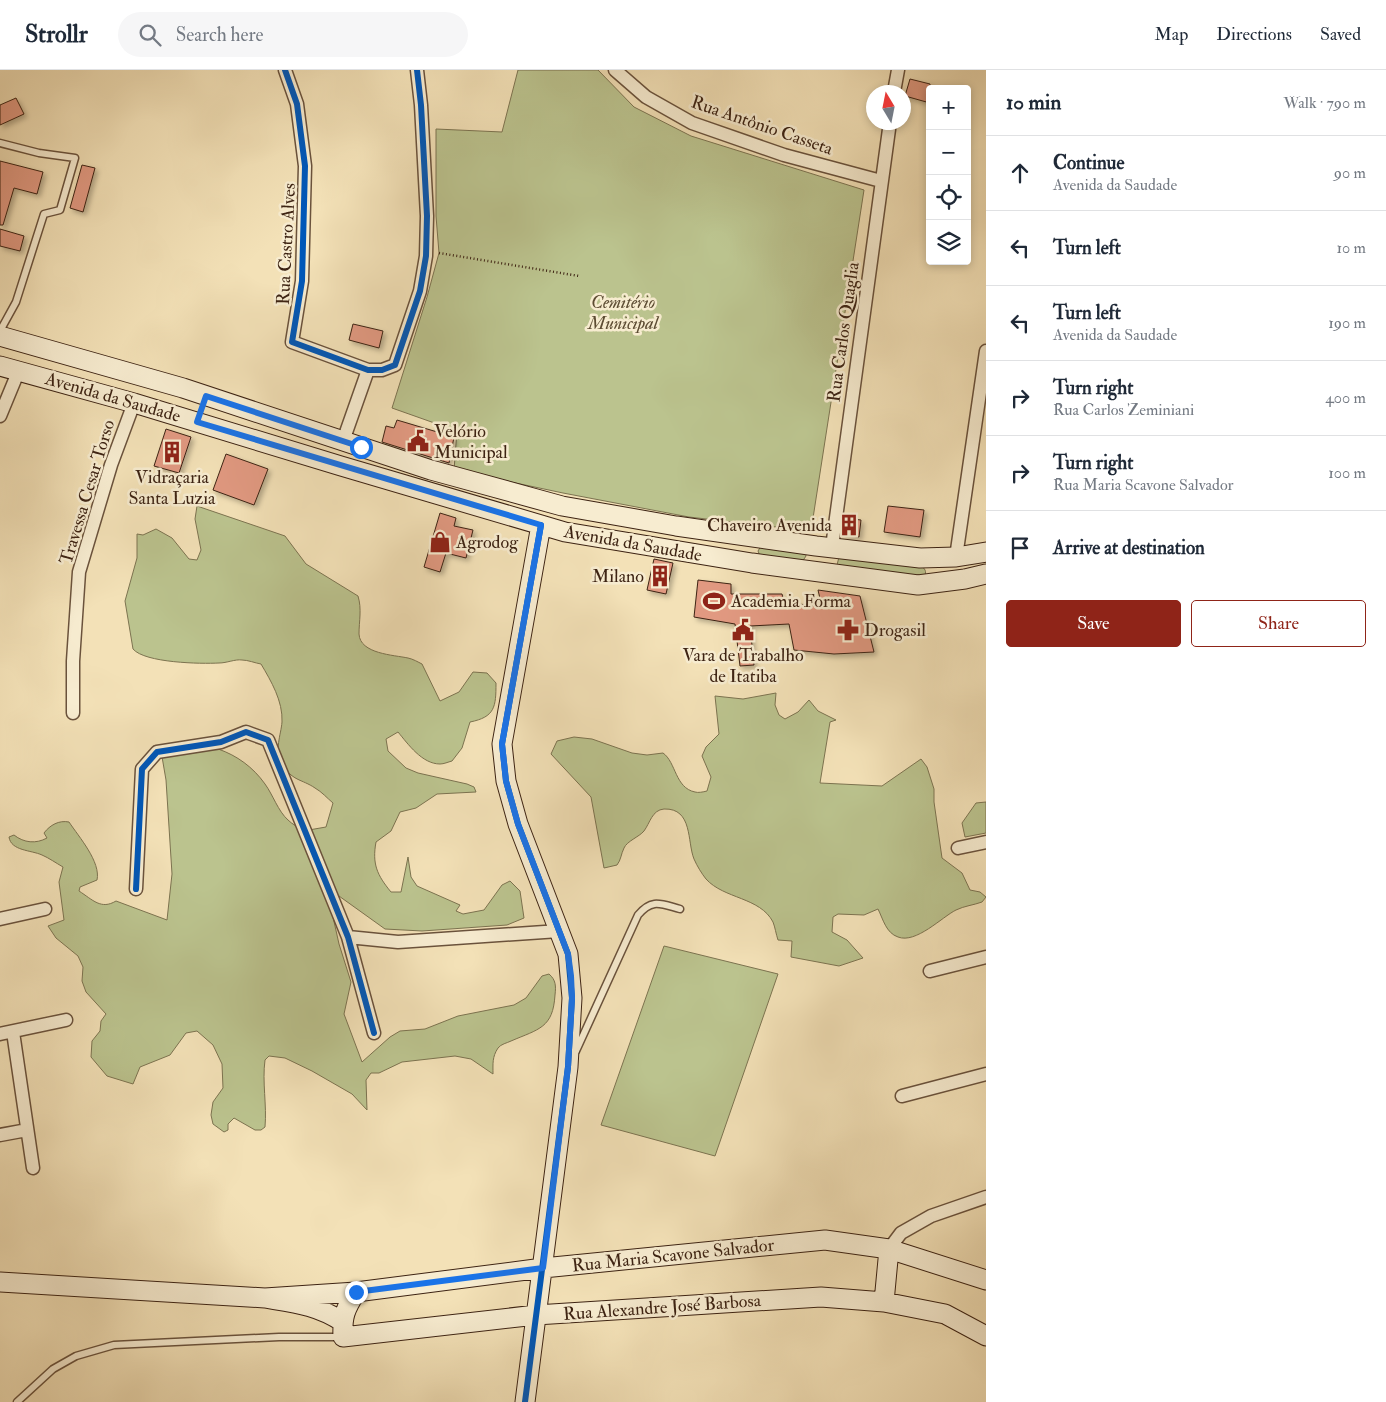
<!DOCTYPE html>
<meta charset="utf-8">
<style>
:root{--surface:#fff;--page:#f6f6f7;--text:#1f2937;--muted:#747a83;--line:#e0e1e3;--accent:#8f2418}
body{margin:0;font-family:"IM FELL Double Pica",serif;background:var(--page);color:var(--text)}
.controls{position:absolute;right:15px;top:15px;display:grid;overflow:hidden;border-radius:5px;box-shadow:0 2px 8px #0003}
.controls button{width:45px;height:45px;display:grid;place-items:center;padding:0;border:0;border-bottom:1px solid var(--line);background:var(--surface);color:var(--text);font:25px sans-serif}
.compass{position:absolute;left:866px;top:15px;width:45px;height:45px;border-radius:50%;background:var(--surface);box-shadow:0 2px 8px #0003;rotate:350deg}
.stop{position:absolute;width:15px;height:15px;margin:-11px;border:4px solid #1a73e8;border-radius:50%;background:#fff}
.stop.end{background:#1a73e8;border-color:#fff;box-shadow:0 1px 5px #0008}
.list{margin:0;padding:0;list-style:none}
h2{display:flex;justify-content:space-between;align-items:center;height:65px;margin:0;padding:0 20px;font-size:21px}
h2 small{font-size:16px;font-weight:400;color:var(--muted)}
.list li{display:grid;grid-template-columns:32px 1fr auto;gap:15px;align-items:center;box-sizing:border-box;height:75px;padding:0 20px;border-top:1px solid var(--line)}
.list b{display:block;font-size:19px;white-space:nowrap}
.list p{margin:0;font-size:16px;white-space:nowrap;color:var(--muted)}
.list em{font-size:16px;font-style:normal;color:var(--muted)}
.actions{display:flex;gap:10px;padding:15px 20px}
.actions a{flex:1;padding:11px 0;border:1px solid var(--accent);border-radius:5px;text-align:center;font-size:18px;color:var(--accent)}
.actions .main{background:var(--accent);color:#fff}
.icon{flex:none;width:28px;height:28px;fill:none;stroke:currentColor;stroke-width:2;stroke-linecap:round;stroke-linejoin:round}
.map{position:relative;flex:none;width:986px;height:1332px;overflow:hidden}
header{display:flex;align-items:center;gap:30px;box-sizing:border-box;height:70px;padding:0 25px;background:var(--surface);border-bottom:1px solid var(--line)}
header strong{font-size:24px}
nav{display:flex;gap:28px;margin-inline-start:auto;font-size:18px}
.search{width:350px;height:45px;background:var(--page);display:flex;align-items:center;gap:12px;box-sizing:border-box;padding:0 18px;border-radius:28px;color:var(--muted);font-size:19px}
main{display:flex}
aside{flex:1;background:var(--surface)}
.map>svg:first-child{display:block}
</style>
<header>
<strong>Strollr</strong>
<div class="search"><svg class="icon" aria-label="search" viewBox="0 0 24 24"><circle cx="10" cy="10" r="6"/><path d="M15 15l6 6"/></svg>Search here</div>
<nav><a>Map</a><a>Directions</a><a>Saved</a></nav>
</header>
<main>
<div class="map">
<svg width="986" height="1332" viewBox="0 0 986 1332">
<defs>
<filter id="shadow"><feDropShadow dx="3" dy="3" stdDeviation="2.5" flood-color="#0004"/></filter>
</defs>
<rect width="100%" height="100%" fill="#f3e1b7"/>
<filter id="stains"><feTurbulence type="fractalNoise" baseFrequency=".004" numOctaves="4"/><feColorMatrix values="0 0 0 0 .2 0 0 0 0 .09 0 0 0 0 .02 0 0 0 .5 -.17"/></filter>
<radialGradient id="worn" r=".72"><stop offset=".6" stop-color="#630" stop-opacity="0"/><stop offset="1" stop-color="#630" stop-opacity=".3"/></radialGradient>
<path fill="#bbc38e" stroke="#7c7350" d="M 518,0 L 598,0 L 634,37 L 691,66 L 864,120 L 811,461 L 689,447 L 563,423 L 454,400 L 457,361 L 392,338 L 427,227 L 439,183 L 436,146 L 436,59 L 502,62 Z
M 197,436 L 285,466 L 306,494 L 358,526 C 362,539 359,551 359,564 C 360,584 394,585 408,588 C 413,589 418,592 422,594 L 440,631 L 459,622 L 473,602 L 487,603 L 496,613 C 496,637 495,647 470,652 L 462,678 L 452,691 C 448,692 444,694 440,694 C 422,694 408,674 398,662 L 386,669 L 388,681 L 406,698 L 418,703 L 467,714 L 474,717 L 476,722 L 437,724 L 416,738 L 400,742 L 391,761 L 376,772 C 372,794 377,805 391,822 L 401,822 L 408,787 L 411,807 L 417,816 L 460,835 L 456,841 L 463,844 L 484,840 L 502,815 L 510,811 L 520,821 L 524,848 L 507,855 L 422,861 L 385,859 L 332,821 L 329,829 L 339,874 L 351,912 L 344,944 L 362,992 L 390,967 L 400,961 L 425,959 L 458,946 L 514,935 L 526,928 L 542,906 L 549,904 C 556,910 556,916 555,925 C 553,958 539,959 511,971 C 507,973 501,974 498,978 C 492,987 493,994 493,1004 L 471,989 L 455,986 L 402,992 L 379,1003 L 371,1003 L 366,1010 L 367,1040 L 352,1024 L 312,1001 L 285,988 L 269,986 L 265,990 C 262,1012 267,1035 265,1057 L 261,1060 L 255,1060 L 234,1048 L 228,1054 L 228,1060 L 224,1062 L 213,1054 L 211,1045 L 213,1032 L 223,1018 L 222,994 L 213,975 L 197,961 L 186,963 L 170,985 L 140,997 L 133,1014 L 107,1006 L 91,987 L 92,971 L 100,961 L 101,951 L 106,944 L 86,922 L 82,911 L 83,897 L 78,886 L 56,868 L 48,856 L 64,850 L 59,812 L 63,797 C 56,793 49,788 42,785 C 31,780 11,781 9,767 L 14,765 C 24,773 36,774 47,768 L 44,763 C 50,755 59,750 69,752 C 79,767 101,792 97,810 L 80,817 L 79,821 C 93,830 101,840 116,831 L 167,850 L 172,804 L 166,710 L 160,675 C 200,668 241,680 265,714 C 273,725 278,741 288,750 C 292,754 298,757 303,761 L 326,757 L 333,733 C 327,728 322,722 315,718 C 302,709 291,711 282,693 C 274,680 281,665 282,652 C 283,631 271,611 261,594 C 255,593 248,590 242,590 C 235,589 227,593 219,593 C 201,594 145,593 133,579 L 125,531 L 137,488 L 137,464 L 143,465 L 156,459 L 172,468 L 189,489 L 197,490 L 201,480 L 195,449 Z
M 761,476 L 805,482 L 806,486 L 802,492 L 760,486 L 758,481 Z
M 839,487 L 922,497 C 926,499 927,504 923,507 L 840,498 L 837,495 Z
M 776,623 L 775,635 L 779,645 L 785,649 L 798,642 L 809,630 L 818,641 L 836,650 L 830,652 L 820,713 L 882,716 L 921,689 L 927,697 L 934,719 L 934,732 L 942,788 L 962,803 L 970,820 L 980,822 L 986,827 L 982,832 C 974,835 964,836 956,840 C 942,847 916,874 898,867 C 886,863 883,849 878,839 L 864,845 L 838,844 L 833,847 L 832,862 L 847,870 L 863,888 L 839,896 L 791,887 L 792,871 L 778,870 C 776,864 775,857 773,852 C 760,827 724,829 706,809 C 702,804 697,796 694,789 C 687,772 693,738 664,739 C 652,740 650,753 644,761 C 639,767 627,771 624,778 C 621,784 621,790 617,795 L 604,798 L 591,727 L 551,684 L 557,671 L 574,667 L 592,669 L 632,683 L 647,685 L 663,683 C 676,692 675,718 695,722 C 698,723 703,722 707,721 L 711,707 L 702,686 L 706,677 L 719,664 L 715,626 L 743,629 Z
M 986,732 L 986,763 L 965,767 L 962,753 L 976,733 Z
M 664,876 L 778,904 L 715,1086 L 601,1055 Z"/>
<path fill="#e19981" stroke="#3d2313" filter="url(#shadow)" d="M 910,9 L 930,14 L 930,33 L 905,26 Z
M 16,28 L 24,44 L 0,55 L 0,35 Z
M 0,91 L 43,102 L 37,124 L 14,118 L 3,155 L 0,155 Z
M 82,95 L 95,98 L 83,142 L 70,138 Z
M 0,159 L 24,166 L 20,181 L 0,176 Z
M 353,254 L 383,261 L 379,278 L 349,270 Z
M 397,350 L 454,367 L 449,393 L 382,372 L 386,356 L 394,358 Z
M 166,359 L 191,367 L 179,403 L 154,396 Z
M 226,384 L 268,399 L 254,435 L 213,420 Z
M 888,436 L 924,440 L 920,467 L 884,462 Z
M 440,443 L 456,448 L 454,456 L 473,460 L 466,488 L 446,483 L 440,502 L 424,497 Z
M 844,448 L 861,450 L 859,467 L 842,465 Z
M 654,489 L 673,493 L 666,524 L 647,520 Z
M 698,510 L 731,514 L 731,524 L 782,524 L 784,532 L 822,537 L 818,520 L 860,526 L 874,582 L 834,584 L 794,580 L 789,554 L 750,556 L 754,595 L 740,596 L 735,554 L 694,547 Z"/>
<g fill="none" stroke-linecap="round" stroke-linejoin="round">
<g stroke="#6a523c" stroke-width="9">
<path id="lane" d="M 0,73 L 39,83 L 75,88 L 60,140 L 44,144 L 16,232 L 0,261
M 576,981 L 638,845 C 652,828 661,834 680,839
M 17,1332 L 53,1299 L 76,1286 L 114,1275 L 279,1267 L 342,1267"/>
</g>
<g stroke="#6a523c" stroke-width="15">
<path id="street" d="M 285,0 L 297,34 L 305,96 L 302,211 L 292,272 L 368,300 L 382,300 L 395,295 L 420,221 L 426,186 L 427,146 L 421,35 L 417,0
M 615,0 L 646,27 L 692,53 L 784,85 L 881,111
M 894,22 L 898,0
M 0,346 L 19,300
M 343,371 L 368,300
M 832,477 L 890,52
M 956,487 L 986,281
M 73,643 L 73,591 L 79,502 L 111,395 L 134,333
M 958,778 L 986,772
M 136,819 L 142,699 L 157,682 L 221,672 L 246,662 L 268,670 L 348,867 L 374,963
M 0,849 L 45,839
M 348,867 L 398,872 L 559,861
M 930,901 L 986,887
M 13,962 L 33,1098
M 0,964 L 66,950
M 902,1026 L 986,1004
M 0,1065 L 27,1060
M 889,1179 L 901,1163 L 931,1146 L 986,1127"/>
</g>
<g stroke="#3d2313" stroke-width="21">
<path id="secondary" d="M 0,266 L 183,318 L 431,400 L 562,436 L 676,456 L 816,476 L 920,488 L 956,487 L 986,482
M 0,296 L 134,333 L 341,396 L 565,462 L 752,493 L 918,515 L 965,509 L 986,504
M 0,1212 L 265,1228 C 295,1233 317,1235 343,1252
M 356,1222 C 345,1239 342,1247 343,1267 L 536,1245 L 821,1227 L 884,1232 L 945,1244 L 986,1266
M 265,1228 L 356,1222 L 543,1198 L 825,1170 L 889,1179 L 986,1210
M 884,1232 L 889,1179
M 525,1332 L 568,997 L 572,928 L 568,884 L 518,754 L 506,711 L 502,674 L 541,455"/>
</g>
<path stroke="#3d2313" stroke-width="2.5" stroke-dasharray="1 2.5" stroke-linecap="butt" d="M 439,183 L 579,206"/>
<use href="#lane" stroke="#f7ecd0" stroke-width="6"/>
<use href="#street" stroke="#f7ecd0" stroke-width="12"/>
<use href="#secondary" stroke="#f7ecd0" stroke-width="19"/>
<g stroke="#f7ecd0" stroke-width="9">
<path id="cycleway" d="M 285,0 L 297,34 L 305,96 L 302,211 L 292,272 L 368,300 L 382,300 L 395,295 L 420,221 L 426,186 L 427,146 L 421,35 L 417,0
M 136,819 L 142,699 L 157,682 L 221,672 L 246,662 L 268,670 L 348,867 L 374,963
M 525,1332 L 568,997 L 572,928 L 568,884 L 518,754 L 506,711 L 502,674 L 541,455"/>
</g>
<use href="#cycleway" stroke="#0057b8" stroke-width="6"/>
</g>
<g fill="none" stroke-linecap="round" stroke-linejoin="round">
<path stroke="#1a73e8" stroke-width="6" d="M 356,1222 L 543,1198 L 568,997 L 572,928 L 571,906 L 568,884 L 518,754 L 506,711 L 502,674 L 541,455 L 197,352 L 206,326 L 361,377"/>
</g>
<defs>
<g id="civic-bare" transform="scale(1.725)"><path d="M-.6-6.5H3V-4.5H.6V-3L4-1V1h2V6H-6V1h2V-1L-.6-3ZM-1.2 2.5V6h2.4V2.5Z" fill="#8f2418" stroke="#f7ecd0" stroke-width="2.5" paint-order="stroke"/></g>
<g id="building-bare" transform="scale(1.725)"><path d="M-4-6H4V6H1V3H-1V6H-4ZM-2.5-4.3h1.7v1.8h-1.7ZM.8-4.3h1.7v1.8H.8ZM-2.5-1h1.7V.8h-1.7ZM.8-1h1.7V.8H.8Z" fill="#8f2418" stroke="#f7ecd0" stroke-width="2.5" paint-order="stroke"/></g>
<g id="shop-bare" transform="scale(1.725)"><path d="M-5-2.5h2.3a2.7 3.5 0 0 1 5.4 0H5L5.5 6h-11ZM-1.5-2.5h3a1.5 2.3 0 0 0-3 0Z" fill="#8f2418" stroke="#f7ecd0" stroke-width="2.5" paint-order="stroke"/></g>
<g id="stadium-bare" transform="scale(1.725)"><path d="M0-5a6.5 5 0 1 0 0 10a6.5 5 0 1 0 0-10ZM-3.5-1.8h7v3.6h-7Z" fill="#8f2418" stroke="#f7ecd0" stroke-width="2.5" paint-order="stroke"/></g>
<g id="pharmacy-bare" transform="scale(1.725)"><path d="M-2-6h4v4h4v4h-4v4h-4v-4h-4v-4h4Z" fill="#8f2418" stroke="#f7ecd0" stroke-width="2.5" paint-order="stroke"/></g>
</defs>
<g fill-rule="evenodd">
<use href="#civic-bare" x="418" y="371"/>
<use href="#building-bare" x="172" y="382"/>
<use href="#building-bare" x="849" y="455"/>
<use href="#shop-bare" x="440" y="472"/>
<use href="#building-bare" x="660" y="506"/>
<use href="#stadium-bare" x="714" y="531"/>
<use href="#civic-bare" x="743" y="560"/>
<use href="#pharmacy-bare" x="848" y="560"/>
</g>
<g text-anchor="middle" stroke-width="5" stroke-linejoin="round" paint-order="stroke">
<g font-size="18" fill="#3d2313" stroke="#f7ecd0">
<text transform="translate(762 55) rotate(19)" y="6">Rua Antônio Casseta</text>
<text transform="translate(286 174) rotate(-87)" y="6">Rua Castro Alves</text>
<text transform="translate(843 262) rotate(-82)" y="6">Rua Carlos Quaglia</text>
<text transform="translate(113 327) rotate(16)" y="6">Avenida da Saudade</text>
<text transform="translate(87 422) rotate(-73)" y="6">Travessa Cesar Torso</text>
<text transform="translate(633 473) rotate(10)" y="6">Avenida da Saudade</text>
<text transform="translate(673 1185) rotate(-6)" y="6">Rua Maria Scavone Salvador</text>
<text transform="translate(662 1237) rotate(-4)" y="6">Rua Alexandre José Barbosa</text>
</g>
<g font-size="18" font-style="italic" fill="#5c4b32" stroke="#f7ecd0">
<text x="623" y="238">Cemitério<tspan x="623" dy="21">Municipal</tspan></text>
</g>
<g font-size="18" fill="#3d2313" stroke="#f7ecd0" text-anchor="start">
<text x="434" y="367">Velório<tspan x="434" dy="21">Municipal</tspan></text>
<text x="172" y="413" text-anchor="middle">Vidraçaria<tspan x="172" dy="21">Santa Luzia</tspan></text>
<text x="832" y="461" text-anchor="end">Chaveiro Avenida</text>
<text x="456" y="478">Agrodog</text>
<text x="644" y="512" text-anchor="end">Milano</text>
<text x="731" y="537">Academia Forma</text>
<text x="864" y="566">Drogasil</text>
<text x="743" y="591" text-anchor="middle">Vara de Trabalho<tspan x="743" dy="21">de Itatiba</tspan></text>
</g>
</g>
<rect width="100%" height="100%" filter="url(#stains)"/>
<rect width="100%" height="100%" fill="url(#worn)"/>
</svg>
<div class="controls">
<button>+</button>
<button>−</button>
<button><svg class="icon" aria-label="locate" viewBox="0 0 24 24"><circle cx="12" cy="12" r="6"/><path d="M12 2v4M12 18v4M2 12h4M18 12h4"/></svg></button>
<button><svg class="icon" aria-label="layers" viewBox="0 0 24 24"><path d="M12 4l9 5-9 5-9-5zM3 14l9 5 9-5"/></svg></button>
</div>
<svg class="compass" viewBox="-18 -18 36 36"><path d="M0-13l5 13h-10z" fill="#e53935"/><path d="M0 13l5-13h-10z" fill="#747a83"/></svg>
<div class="stop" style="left:361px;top:377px"></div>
<div class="stop end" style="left:356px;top:1222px"></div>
</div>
<aside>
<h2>10 min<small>Walk · 790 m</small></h2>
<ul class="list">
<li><svg class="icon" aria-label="ahead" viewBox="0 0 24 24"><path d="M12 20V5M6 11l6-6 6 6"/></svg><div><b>Continue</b><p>Avenida da Saudade</p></div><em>90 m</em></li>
<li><svg class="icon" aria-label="left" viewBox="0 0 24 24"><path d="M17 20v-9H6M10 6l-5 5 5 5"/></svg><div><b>Turn left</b></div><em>10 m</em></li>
<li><svg class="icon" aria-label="left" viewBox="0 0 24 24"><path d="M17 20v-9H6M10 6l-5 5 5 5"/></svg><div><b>Turn left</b><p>Avenida da Saudade</p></div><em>190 m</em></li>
<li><svg class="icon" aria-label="right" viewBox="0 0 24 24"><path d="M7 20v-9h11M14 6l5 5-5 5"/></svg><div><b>Turn right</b><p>Rua Carlos Zeminiani</p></div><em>400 m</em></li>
<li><svg class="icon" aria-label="right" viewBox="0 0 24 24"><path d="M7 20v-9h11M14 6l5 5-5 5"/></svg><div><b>Turn right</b><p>Rua Maria Scavone Salvador</p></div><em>100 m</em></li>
<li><svg class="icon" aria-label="arrive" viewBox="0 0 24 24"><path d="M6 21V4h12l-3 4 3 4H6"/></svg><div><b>Arrive at destination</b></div></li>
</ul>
<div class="actions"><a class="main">Save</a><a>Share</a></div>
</aside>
</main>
